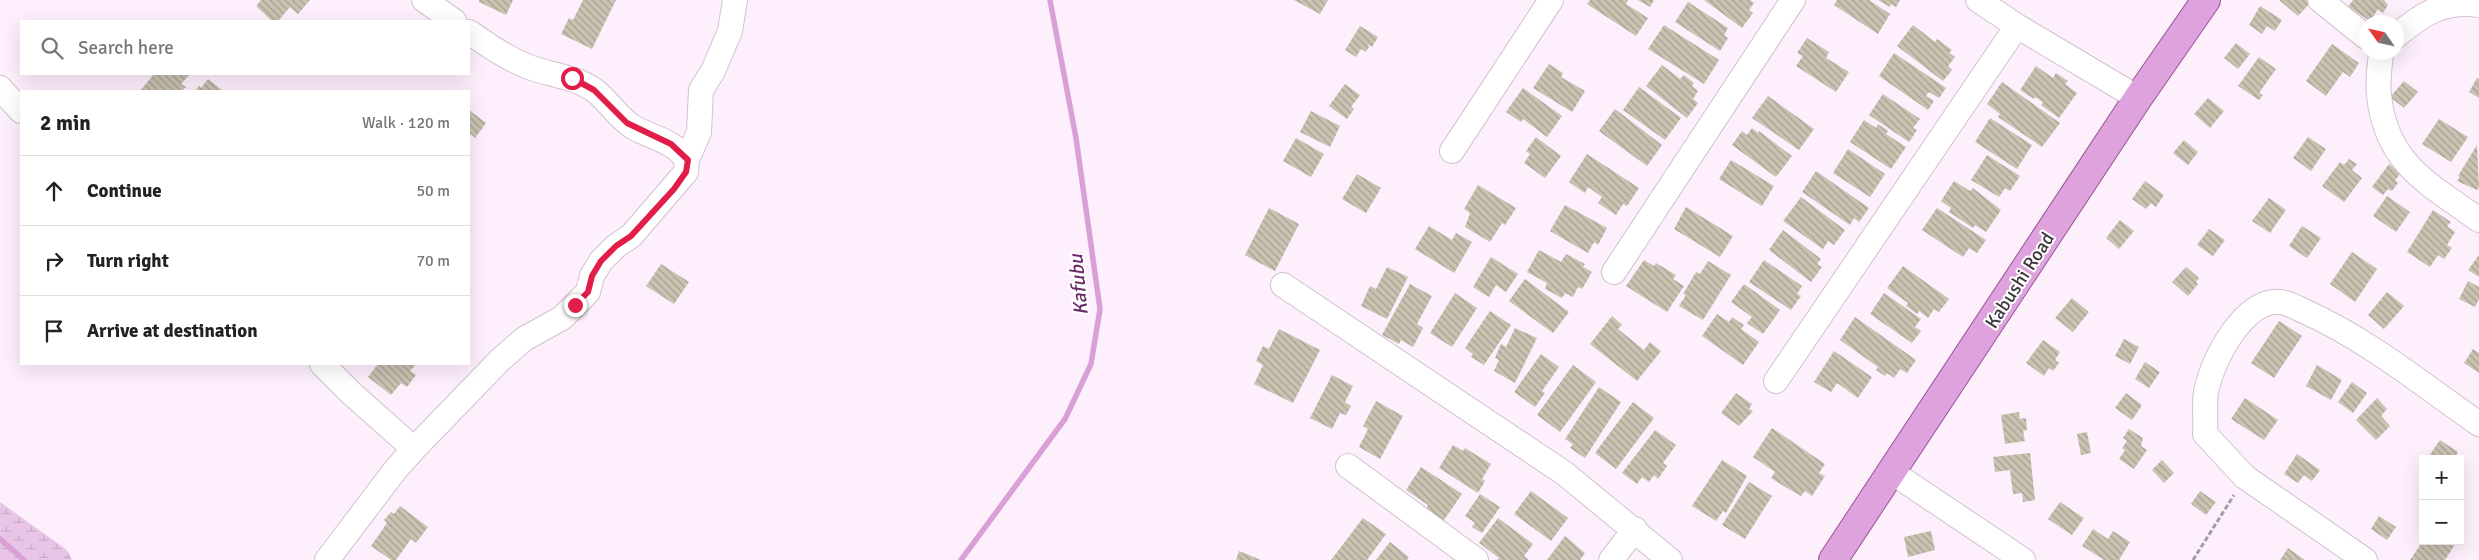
<!DOCTYPE html>
<meta charset="utf-8">
<style>
:root{--surface:#fff;--page:#f2f2f2;--text:#222;--muted:#767676;--line:#e0e0e0}
body{margin:0;font-family:Signika,sans-serif;background:var(--page);color:var(--text)}
.controls{position:absolute;right:15px;bottom:15px;display:grid;overflow:hidden;border-radius:0px;box-shadow:0 5px 20px #0002}
.controls button{width:45px;height:45px;display:grid;place-items:center;padding:0;border:0;border-bottom:1px solid var(--line);background:var(--surface);color:var(--text);font:25px sans-serif}
.compass{position:absolute;left:2359px;top:15px;width:45px;height:45px;border-radius:50%;background:var(--surface);box-shadow:0 5px 20px #0002;rotate:304deg}
.stop{position:absolute;width:15px;height:15px;margin:-11px;border:4px solid #e11d48;border-radius:50%;background:#fff}
.stop.end{background:#e11d48;border-color:#fff;box-shadow:0 1px 5px #0008}
.list{margin:0;padding:0;list-style:none}
h2{display:flex;justify-content:space-between;align-items:center;height:65px;margin:0;padding:0 20px;font-size:21px}
h2 small{font-size:16px;font-weight:400;color:var(--muted)}
.list li{display:grid;grid-template-columns:32px 1fr auto;gap:15px;align-items:center;box-sizing:border-box;height:70px;padding:0 20px;border-top:1px solid var(--line)}
.list b{display:block;font-size:19px;white-space:nowrap}
.list em{font-size:16px;font-style:normal;color:var(--muted)}
.icon{flex:none;width:28px;height:28px;fill:none;stroke:currentColor;stroke-width:2;stroke-linecap:round;stroke-linejoin:round}
.map{position:relative;flex:none;width:2479px;height:560px;overflow:hidden}
.search{position:absolute;background:var(--surface);box-shadow:0 5px 20px #0002;left:20px;top:20px;width:450px;height:55px;display:flex;align-items:center;gap:12px;box-sizing:border-box;padding:0 18px;border-radius:0px;color:var(--muted);font-size:19px}
.panel{position:absolute;background:var(--surface);box-shadow:0 5px 20px #0002;left:20px;top:90px;width:450px;height:275px;border-radius:0px}
.map>svg:first-child{display:block}
</style>
<div class="map">
<svg width="2479" height="560" viewBox="0 0 2479 560">
<defs>
<pattern id="wetland-marsh" width="20" height="14" patternUnits="userSpaceOnUse" patternTransform="scale(1.25)"><rect width="20" height="14" fill="#e8c5e6"/><path d="M1 5h8M5 5V1M11 12h8M15 12V8" fill="none" stroke="#c8aac6"/></pattern>
<pattern id="building-back-hatch" width="6" height="6" patternUnits="userSpaceOnUse" patternTransform="scale(1.25)"><rect width="6" height="6" fill="#cac3b2"/><path d="M-1 5l2 2M0 0l6 6M5-1l2 2" fill="none" stroke="#a59f92"/></pattern>
</defs>
<rect width="100%" height="100%" fill="#feeffc"/>
<path fill="url(#wetland-marsh)" d="M 0,502 L 67,550 L 72,560 L 0,560 Z"/>
<g fill="none" stroke-linecap="round" stroke-linejoin="round">
<path stroke="#d8a0d5" stroke-width="5.5" d="M 0,539 L 24,560
M 961,560 L 1065,419 L 1091,364 L 1100,309 L 1076,138 L 1050,0"/>
</g>
<path fill="url(#building-back-hatch)" d="M 261,0 L 310,0 L 298,14 L 290,7 L 278,21 L 272,21 L 256,6 Z
M 479,0 L 513,0 L 506,15 L 479,2 Z
M 583,0 L 616,0 L 592,49 L 561,34 L 569,18 L 573,20 Z
M 1294,0 L 1328,0 L 1320,14 Z
M 1590,0 L 1628,0 L 1626,4 L 1648,18 L 1636,36 L 1587,4 Z
M 1638,0 L 1654,0 L 1650,7 Z
M 1704,0 L 1750,0 L 1754,3 L 1749,10 L 1753,13 L 1742,28 Z
M 1837,0 L 1869,0 L 1890,14 L 1878,34 L 1834,5 Z
M 1878,0 L 1900,0 L 1896,7 L 1891,4 L 1890,7 Z
M 2279,0 L 2313,0 L 2298,16 Z
M 2353,0 L 2384,0 L 2388,5 L 2383,13 L 2378,9 L 2370,21 L 2348,7 Z
M 1688,2 L 1728,28 L 1724,35 L 1728,38 L 1720,51 L 1675,22 Z
M 2260,6 L 2282,20 L 2275,31 L 2267,26 L 2262,34 L 2249,25 Z
M 1664,25 L 1719,60 L 1704,84 L 1648,49 Z
M 1913,25 L 1935,42 L 1937,39 L 1952,50 L 1949,53 L 1955,57 L 1948,66 L 1952,70 L 1943,81 L 1897,46 Z
M 1360,26 L 1378,37 L 1372,47 L 1367,44 L 1369,47 L 1366,52 L 1361,49 L 1356,57 L 1345,50 Z
M 1807,38 L 1829,52 L 1826,58 L 1849,72 L 1836,92 L 1796,66 L 1803,56 L 1797,53 Z
M 2236,43 L 2250,54 L 2238,69 L 2224,58 Z
M 2332,44 L 2359,63 L 2350,77 L 2343,72 L 2326,96 L 2306,81 Z
M 1894,53 L 1946,88 L 1939,98 L 1929,92 L 1926,96 L 1934,101 L 1928,110 L 1879,76 Z
M 2259,57 L 2276,69 L 2259,93 L 2263,95 L 2259,100 L 2238,86 Z
M 1549,64 L 1563,73 L 1561,77 L 1585,91 L 1572,112 L 1533,88 Z
M 1662,65 L 1680,79 L 1684,75 L 1694,83 L 1692,86 L 1698,91 L 1693,99 L 1698,103 L 1687,118 L 1646,86 Z
M 2036,66 L 2053,78 L 2056,73 L 2068,81 L 2065,84 L 2077,93 L 2059,118 L 2041,105 L 2043,102 L 2035,97 L 2034,99 L 2020,90 Z
M 154,74 L 190,74 L 181,84 L 186,87 L 182,91 L 140,91 Z
M 2477,78 L 2479,79 L 2479,98 L 2469,92 Z
M 208,79 L 223,91 L 195,91 L 199,86 L 201,88 Z
M 2404,81 L 2418,92 L 2404,108 L 2390,97 Z
M 2002,82 L 2060,123 L 2042,147 L 1998,117 L 2000,114 L 1987,104 Z
M 1345,84 L 1360,95 L 1351,107 L 1354,109 L 1347,119 L 1329,106 Z
M 1639,87 L 1681,118 L 1665,140 L 1623,110 Z
M 1523,88 L 1562,116 L 1547,137 L 1523,119 L 1521,122 L 1506,112 Z
M 1883,94 L 1920,119 L 1913,128 L 1917,130 L 1909,142 L 1869,115 Z
M 1768,96 L 1814,129 L 1799,150 L 1752,118 Z
M 2208,98 L 2224,111 L 2210,128 L 2194,114 Z
M 1615,109 L 1662,145 L 1647,166 L 1599,131 Z
M 469,110 L 486,123 L 475,138 L 471,134 L 469,138 Z
M 1311,111 L 1340,126 L 1330,147 L 1300,132 Z
M 1990,118 L 2032,145 L 2017,169 L 1975,142 Z
M 2439,119 L 2468,137 L 2451,162 L 2422,144 Z
M 1864,120 L 1876,128 L 1878,124 L 1888,131 L 1886,134 L 1906,147 L 1891,169 L 1850,142 Z
M 1752,128 L 1758,133 L 1759,131 L 1792,156 L 1776,177 L 1732,145 L 1742,131 L 1747,135 Z
M 1536,137 L 1561,156 L 1545,178 L 1524,163 L 1530,154 L 1526,151 Z
M 2308,137 L 2326,149 L 2311,171 L 2293,158 Z
M 1296,138 L 1324,154 L 1311,177 L 1283,161 Z
M 2184,140 L 2198,152 L 2188,165 L 2173,153 Z
M 2477,145 L 2479,187 L 2477,190 L 2457,181 L 2460,177 L 2458,176 Z
M 1848,149 L 1885,174 L 1870,197 L 1833,173 Z
M 1587,154 L 1639,188 L 1627,206 L 1623,204 L 1616,215 L 1598,203 L 1602,197 L 1588,187 L 1585,193 L 1569,182 Z
M 1987,155 L 2020,176 L 2010,191 L 2005,188 L 1999,197 L 1971,180 Z
M 2349,159 L 2357,164 L 2352,170 L 2362,178 L 2344,202 L 2322,186 L 2340,162 L 2344,165 Z
M 1731,160 L 1774,186 L 1762,206 L 1719,179 Z
M 2389,164 L 2401,173 L 2395,180 L 2398,183 L 2392,191 L 2388,189 L 2383,195 L 2372,187 Z
M 1816,171 L 1869,208 L 1859,222 L 1854,218 L 1850,225 L 1802,192 Z
M 1357,174 L 1381,188 L 1366,213 L 1342,199 Z
M 1954,181 L 1970,191 L 1973,188 L 2001,210 L 1986,232 L 1975,225 L 1973,228 L 1949,212 L 1951,208 L 1941,201 Z
M 2145,181 L 2164,195 L 2156,207 L 2151,203 L 2146,209 L 2132,199 Z
M 1478,185 L 1516,208 L 1505,225 L 1502,223 L 1490,242 L 1465,227 L 1470,213 L 1464,209 Z
M 2387,196 L 2410,212 L 2396,232 L 2373,216 Z
M 1801,197 L 1845,230 L 1834,245 L 1828,241 L 1823,249 L 1783,221 Z
M 2269,198 L 2286,210 L 2270,233 L 2252,221 Z
M 1565,205 L 1607,228 L 1598,245 L 1594,242 L 1588,253 L 1550,231 Z
M 1686,207 L 1733,236 L 1720,257 L 1674,229 Z
M 1269,208 L 1299,224 L 1275,271 L 1245,255 Z
M 1937,208 L 1986,240 L 1977,253 L 1969,248 L 1963,257 L 1922,230 Z
M 2433,210 L 2451,222 L 2447,226 L 2455,232 L 2447,245 L 2452,248 L 2444,259 L 2438,255 L 2430,267 L 2407,252 Z
M 2120,220 L 2134,231 L 2119,249 L 2106,238 Z
M 1429,226 L 1452,240 L 1456,233 L 1472,242 L 1454,273 L 1415,249 Z
M 2302,226 L 2321,238 L 2307,258 L 2289,246 Z
M 2209,229 L 2225,240 L 2213,256 L 2197,245 Z
M 1783,230 L 1821,259 L 1817,264 L 1822,267 L 1811,282 L 1769,250 Z
M 1539,250 L 1561,262 L 1566,254 L 1585,264 L 1583,267 L 1592,272 L 1582,289 L 1578,287 L 1573,297 L 1565,293 L 1562,298 L 1545,289 L 1547,283 L 1527,272 Z
M 2352,252 L 2377,269 L 2355,302 L 2330,284 Z
M 2479,255 L 2479,277 L 2468,270 Z
M 1491,257 L 1518,274 L 1506,292 L 1496,285 L 1489,297 L 1473,287 Z
M 1644,260 L 1654,266 L 1656,263 L 1676,275 L 1673,279 L 1684,286 L 1667,312 L 1626,286 Z
M 1764,260 L 1802,286 L 1797,294 L 1801,296 L 1791,310 L 1749,282 Z
M 1708,261 L 1731,275 L 1703,320 L 1679,306 L 1686,295 L 1683,294 L 1696,272 L 1700,274 Z
M 661,264 L 689,282 L 674,304 L 646,286 Z
M 1903,266 L 1949,299 L 1939,312 L 1934,309 L 1928,318 L 1919,311 L 1917,314 L 1906,306 L 1908,303 L 1887,288 Z
M 1387,267 L 1408,277 L 1387,319 L 1361,306 L 1370,286 L 1376,289 Z
M 2186,267 L 2199,278 L 2196,282 L 2198,284 L 2188,296 L 2172,282 Z
M 1525,279 L 1569,312 L 1553,333 L 1509,301 Z
M 2468,281 L 2479,287 L 2479,299 L 2475,307 L 2459,299 Z
M 1410,284 L 1432,296 L 1417,324 L 1423,328 L 1413,347 L 1401,340 L 1399,344 L 1382,335 Z
M 1744,284 L 1780,310 L 1763,334 L 1747,323 L 1752,317 L 1731,302 Z
M 2387,292 L 2404,306 L 2384,329 L 2368,315 Z
M 1455,293 L 1477,308 L 1452,347 L 1430,333 Z
M 1884,293 L 1921,319 L 1915,327 L 1921,331 L 1912,343 L 1870,314 Z
M 2072,298 L 2089,312 L 2073,332 L 2055,318 Z
M 1490,311 L 1511,325 L 1484,365 L 1471,357 L 1473,354 L 1465,348 Z
M 1717,314 L 1729,322 L 1732,317 L 1744,325 L 1741,329 L 1759,342 L 1743,365 L 1702,336 Z
M 1612,316 L 1622,325 L 1618,329 L 1644,350 L 1650,342 L 1661,351 L 1637,381 L 1590,344 Z
M 1855,317 L 1916,360 L 1907,373 L 1900,369 L 1894,378 L 1887,373 L 1885,376 L 1876,370 L 1878,367 L 1840,340 Z
M 2279,321 L 2302,336 L 2274,378 L 2251,363 Z
M 1515,328 L 1537,338 L 1515,383 L 1494,371 L 1499,360 L 1495,358 L 1501,344 L 1506,347 Z
M 1279,329 L 1320,350 L 1293,403 L 1254,384 L 1263,365 L 1256,361 L 1263,346 L 1269,349 Z
M 2124,339 L 2139,347 L 2130,364 L 2115,356 Z
M 2043,340 L 2060,352 L 2055,360 L 2059,363 L 2053,371 L 2049,368 L 2044,376 L 2026,363 Z
M 2473,349 L 2479,353 L 2479,373 L 2464,363 Z
M 1834,351 L 1872,377 L 1858,398 L 1837,383 L 1831,392 L 1814,382 Z
M 1541,354 L 1559,367 L 1542,391 L 1545,393 L 1535,407 L 1514,392 Z
M 2145,362 L 2160,372 L 2149,388 L 2135,379 Z
M 378,364 L 416,364 L 410,371 L 416,375 L 407,387 L 401,383 L 391,395 L 368,377 Z
M 1573,365 L 1596,382 L 1560,432 L 1537,415 Z
M 2317,365 L 2342,380 L 2331,400 L 2306,386 Z
M 1332,375 L 1353,386 L 1345,402 L 1351,406 L 1346,415 L 1340,413 L 1332,429 L 1310,418 Z
M 2352,382 L 2367,393 L 2353,413 L 2338,402 Z
M 1599,387 L 1621,402 L 1585,458 L 1570,448 L 1573,444 L 1565,439 Z
M 1736,393 L 1752,404 L 1749,409 L 1753,411 L 1739,426 L 1721,413 Z
M 2126,393 L 2142,405 L 2132,420 L 2115,408 Z
M 2245,398 L 2278,420 L 2264,440 L 2231,419 Z
M 2377,398 L 2387,409 L 2381,416 L 2390,426 L 2376,440 L 2356,420 Z
M 1376,401 L 1403,416 L 1380,459 L 1359,447 L 1368,429 L 1363,426 Z
M 1633,402 L 1654,418 L 1616,469 L 1595,453 Z
M 2019,412 L 2020,419 L 2026,418 L 2027,430 L 2023,431 L 2025,441 L 2005,444 L 2001,415 Z
M 1772,428 L 1825,464 L 1819,473 L 1825,476 L 1812,496 L 1805,491 L 1801,496 L 1787,488 L 1771,478 L 1775,472 L 1753,457 Z
M 2129,429 L 2143,438 L 2141,446 L 2147,450 L 2134,469 L 2119,459 L 2125,450 L 2122,448 L 2127,441 L 2123,438 Z
M 1655,430 L 1676,445 L 1663,463 L 1667,466 L 1658,479 L 1654,475 L 1649,482 L 1642,477 L 1637,484 L 1622,473 Z
M 2087,432 L 2091,453 L 2081,455 L 2077,434 Z
M 2440,440 L 2458,452 L 2454,459 L 2434,459 L 2429,456 Z
M 1453,445 L 1463,451 L 1465,448 L 1491,464 L 1482,479 L 1485,481 L 1478,493 L 1439,468 Z
M 2030,453 L 2035,500 L 2023,502 L 2022,493 L 2013,494 L 2010,470 L 1995,472 L 1993,457 Z
M 2297,454 L 2320,470 L 2312,481 L 2304,475 L 2298,483 L 2284,474 Z
M 1722,460 L 1747,476 L 1726,513 L 1723,511 L 1716,521 L 1692,506 Z
M 2162,460 L 2174,473 L 2164,483 L 2152,470 Z
M 1421,467 L 1462,494 L 1442,523 L 1425,511 L 1428,505 L 1406,490 Z
M 1749,482 L 1772,496 L 1745,539 L 1722,525 Z
M 1531,491 L 1568,518 L 1551,541 L 1514,514 Z
M 2200,491 L 2216,502 L 2206,515 L 2191,504 Z
M 1480,494 L 1500,507 L 1482,533 L 1472,527 L 1475,523 L 1465,516 Z
M 2060,502 L 2084,518 L 2072,535 L 2048,519 Z
M 400,506 L 428,527 L 416,543 L 411,539 L 396,560 L 391,560 L 371,546 L 387,523 L 384,520 L 391,512 L 394,514 Z
M 2379,516 L 2396,527 L 2387,540 L 2371,529 Z
M 1363,518 L 1386,534 L 1367,560 L 1331,560 Z
M 1498,518 L 1533,544 L 1524,556 L 1529,560 L 1497,560 L 1499,558 L 1479,543 Z
M 2093,529 L 2108,539 L 2113,531 L 2130,542 L 2119,560 L 2104,560 L 2082,546 Z
M 1931,531 L 1935,550 L 1908,557 L 1904,537 Z
M 1565,536 L 1585,553 L 1580,560 L 1547,560 Z
M 2423,541 L 2457,541 L 2445,560 L 2410,560 Z
M 1390,542 L 1409,557 L 1407,560 L 1376,560 Z
M 2288,548 L 2305,560 L 2280,560 Z
M 1239,551 L 1261,560 L 1236,560 Z"/>
<g fill="none" stroke-linecap="round" stroke-linejoin="round">
<g stroke="#d0c2cf" stroke-width="26">
<path id="minor" d="M 424,0 L 454,21
M 1978,0 L 2017,26 L 2138,98
M 2320,0 L 2366,37
M 469,32 C 488,45 506,58 529,67 C 550,75 574,76 594,90 C 608,100 617,117 633,127 C 652,138 673,140 687,160
M 2396,36 C 2422,14 2444,0 2479,5
M 2381,52 C 2380,66 2377,82 2379,95 C 2386,164 2428,183 2479,220
M 0,88 L 21,111
M 1452,151 L 1551,0
M 1614,272 L 1793,0
M 1283,285 L 1564,473 L 1670,560
M 322,364 L 351,393 L 414,449 L 396,469 L 327,560
M 1776,381 L 2017,26
M 414,449 L 500,360 L 524,339 L 562,318 L 588,292 L 592,276 L 601,261 L 616,246 L 631,236 L 686,172 L 687,160 L 699,132 L 701,90 L 713,71 L 730,31 L 735,0
M 1348,466 L 1476,560
M 1893,473 L 2023,560
M 1611,560 L 1635,529
M 2365,560 L 2245,477 L 2205,434 C 2206,421 2204,405 2206,392 C 2212,360 2244,298 2281,302 C 2289,303 2299,309 2306,312 C 2368,340 2423,385 2479,424"/>
</g>
<g stroke="#975496" stroke-width="30">
<path id="major" d="M 1833,560 L 2138,98 L 2206,0"/>
</g>
<path stroke="#a69ba5" stroke-width="3" stroke-dasharray="5 2.5" stroke-linecap="butt" d="M 2193,560 L 2234,495"/>
<use href="#minor" stroke="#fff" stroke-width="24"/>
<use href="#major" stroke="#dea2dd" stroke-width="28"/>
</g>
<g fill="none" stroke-linecap="round" stroke-linejoin="round">
<path stroke="#e11d48" stroke-width="6" d="M 572,78 L 594,90 L 627,123 L 671,144 L 688,160 L 686,172 L 674,189 L 631,236 L 616,246 L 601,261 L 592,276 L 588,292 L 575,305"/>
</g>
<g text-anchor="middle" stroke-width="4" stroke-linejoin="round" paint-order="stroke">
<g font-size="19" fill="#3d373d" stroke="#fff">
<text transform="translate(2019 280) rotate(-57)" y="7">Kabushi Road</text>
</g>
<g font-size="20" font-style="italic" fill="#6b2a6a" stroke="#fff">
<text transform="translate(1078 285) rotate(-95)" y="7">Kafubu</text>
</g>
</g>
</svg>
<div class="controls">
<button>+</button>
<button>−</button>
</div>
<svg class="compass" viewBox="-18 -18 36 36"><path d="M0-13l5 13h-10z" fill="#e53935"/><path d="M0 13l5-13h-10z" fill="#767676"/></svg>
<div class="stop" style="left:572px;top:78px"></div>
<div class="stop end" style="left:575px;top:305px"></div>
<div class="search"><svg class="icon" aria-label="search" viewBox="0 0 24 24"><circle cx="10" cy="10" r="6"/><path d="M15 15l6 6"/></svg>Search here</div>
<section class="panel">
<h2>2 min<small>Walk · 120 m</small></h2>
<ul class="list">
<li><svg class="icon" aria-label="ahead" viewBox="0 0 24 24"><path d="M12 20V5M6 11l6-6 6 6"/></svg><div><b>Continue</b></div><em>50 m</em></li>
<li><svg class="icon" aria-label="right" viewBox="0 0 24 24"><path d="M7 20v-9h11M14 6l5 5-5 5"/></svg><div><b>Turn right</b></div><em>70 m</em></li>
<li><svg class="icon" aria-label="arrive" viewBox="0 0 24 24"><path d="M6 21V4h12l-3 4 3 4H6"/></svg><div><b>Arrive at destination</b></div></li>
</ul>
</section>
</div>
